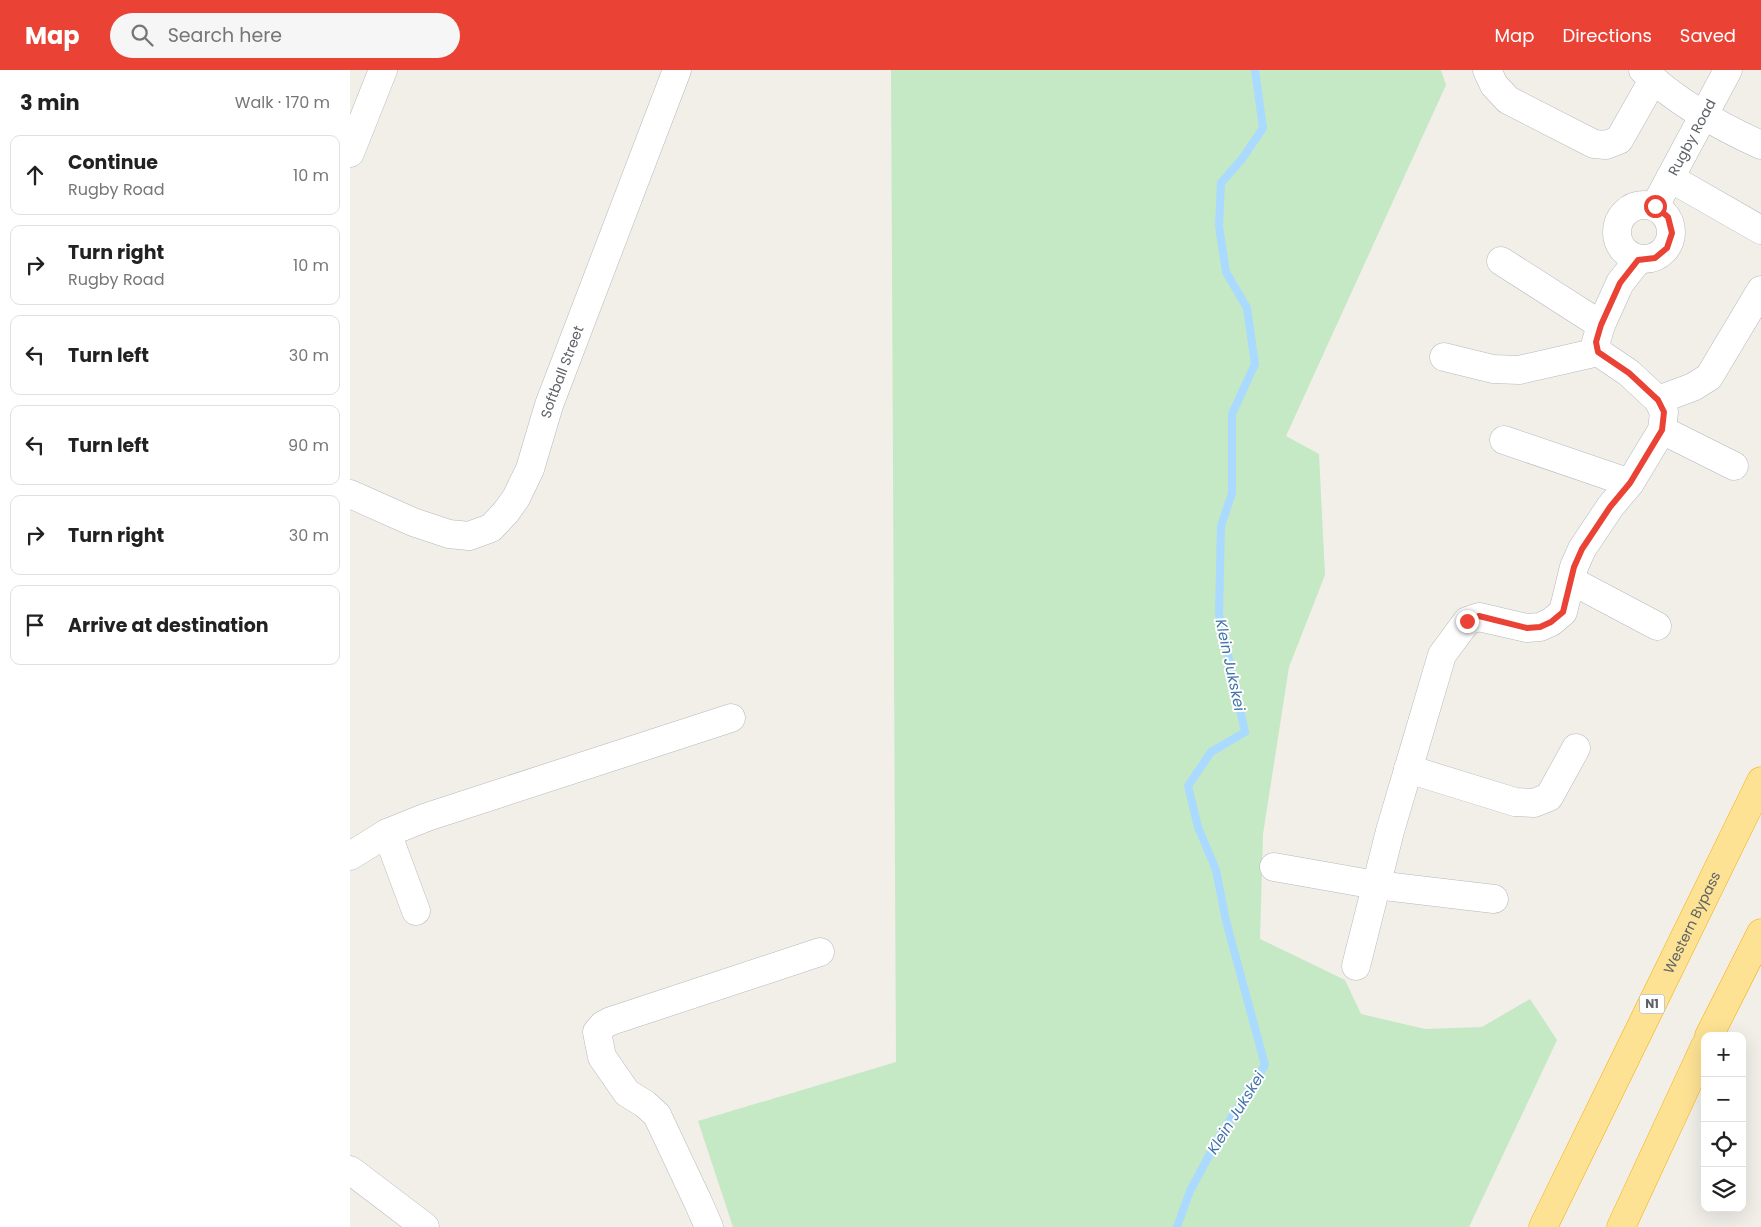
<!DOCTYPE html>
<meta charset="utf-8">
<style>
:root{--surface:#fff;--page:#f6f6f6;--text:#222;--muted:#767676;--line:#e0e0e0;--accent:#ea4335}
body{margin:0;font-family:Poppins,sans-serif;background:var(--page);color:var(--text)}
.controls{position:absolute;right:15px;bottom:15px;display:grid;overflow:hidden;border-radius:10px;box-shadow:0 5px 20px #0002}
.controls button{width:45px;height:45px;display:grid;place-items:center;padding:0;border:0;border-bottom:1px solid var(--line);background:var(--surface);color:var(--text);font:25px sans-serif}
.stop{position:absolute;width:15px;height:15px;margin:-11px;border:4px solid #ea4335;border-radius:50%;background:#fff}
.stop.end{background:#ea4335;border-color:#fff;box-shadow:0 1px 5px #0008}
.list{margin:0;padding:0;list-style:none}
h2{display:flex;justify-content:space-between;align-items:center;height:65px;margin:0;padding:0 20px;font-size:21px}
h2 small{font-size:16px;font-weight:400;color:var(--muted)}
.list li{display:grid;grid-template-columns:32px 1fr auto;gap:15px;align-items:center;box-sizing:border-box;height:80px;margin:0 10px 10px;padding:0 10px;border:1px solid var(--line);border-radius:10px}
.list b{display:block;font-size:19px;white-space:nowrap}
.list p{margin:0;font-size:16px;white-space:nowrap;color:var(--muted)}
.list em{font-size:16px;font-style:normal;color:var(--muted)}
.icon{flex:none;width:28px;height:28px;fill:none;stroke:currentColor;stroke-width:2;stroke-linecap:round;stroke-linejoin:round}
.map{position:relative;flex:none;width:1411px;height:1157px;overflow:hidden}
header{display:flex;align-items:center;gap:30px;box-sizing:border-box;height:70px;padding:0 25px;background:var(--accent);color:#fff}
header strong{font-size:24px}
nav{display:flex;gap:28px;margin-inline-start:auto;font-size:18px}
.search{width:350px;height:45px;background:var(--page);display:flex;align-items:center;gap:12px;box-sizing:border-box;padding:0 18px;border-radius:28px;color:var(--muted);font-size:19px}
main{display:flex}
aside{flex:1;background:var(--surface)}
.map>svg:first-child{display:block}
</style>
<header>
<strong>Map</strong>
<div class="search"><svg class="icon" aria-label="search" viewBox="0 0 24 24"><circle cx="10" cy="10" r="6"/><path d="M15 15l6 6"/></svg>Search here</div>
<nav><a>Map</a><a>Directions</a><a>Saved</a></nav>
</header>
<main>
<aside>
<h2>3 min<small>Walk · 170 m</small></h2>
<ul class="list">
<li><svg class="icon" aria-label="ahead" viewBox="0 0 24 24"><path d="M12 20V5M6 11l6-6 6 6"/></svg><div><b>Continue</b><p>Rugby Road</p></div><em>10 m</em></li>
<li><svg class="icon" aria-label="right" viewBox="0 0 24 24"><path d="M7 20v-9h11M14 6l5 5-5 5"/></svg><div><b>Turn right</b><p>Rugby Road</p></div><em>10 m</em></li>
<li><svg class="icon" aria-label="left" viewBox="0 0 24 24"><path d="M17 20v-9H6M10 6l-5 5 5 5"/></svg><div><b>Turn left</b></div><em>30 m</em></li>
<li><svg class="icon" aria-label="left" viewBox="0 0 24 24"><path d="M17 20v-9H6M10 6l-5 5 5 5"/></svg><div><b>Turn left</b></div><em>90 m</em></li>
<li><svg class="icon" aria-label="right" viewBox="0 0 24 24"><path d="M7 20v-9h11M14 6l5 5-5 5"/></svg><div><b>Turn right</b></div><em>30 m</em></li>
<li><svg class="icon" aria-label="arrive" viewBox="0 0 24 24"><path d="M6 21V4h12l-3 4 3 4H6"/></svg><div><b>Arrive at destination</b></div></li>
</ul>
</aside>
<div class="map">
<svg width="1411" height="1157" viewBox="0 0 1411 1157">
<rect width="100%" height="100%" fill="#f1efe8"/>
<path fill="#c5e8c5" d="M 541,0 L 1091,0 L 1096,15 L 936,366 L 969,384 L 975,505 L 939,597 L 913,764 L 910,869 L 995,910 L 1011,944 L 1075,959 L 1132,957 L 1180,929 L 1207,970 L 1119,1157 L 383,1157 L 348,1051 L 546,992 Z"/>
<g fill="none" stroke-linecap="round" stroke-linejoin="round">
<path stroke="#aadaff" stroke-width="8" d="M 827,1157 L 840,1121 L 869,1067 L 915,995 L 876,851 L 866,800 L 848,757 L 838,716 L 861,682 L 895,662 L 869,544 L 871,456 L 882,423 L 882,344 L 905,294 L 897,238 L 876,202 L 869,156 L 871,113 L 892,89 L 913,58 L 905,0"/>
<g stroke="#b5b8bc" stroke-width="29">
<g id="minor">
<path d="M 1137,0 L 1144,15 L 1158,30 L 1244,74 L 1256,75 L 1269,70 L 1303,10"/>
<path d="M 1293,0 C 1326,32 1369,56 1411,75"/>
<path d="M 0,83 L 33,0"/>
<path d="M 1320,108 L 1411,160"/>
<circle cx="1294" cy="162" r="27"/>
<path id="s1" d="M 1305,136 L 1378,0"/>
<path d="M 1151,191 L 1251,255"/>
<path d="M 1094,287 L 1143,299 L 1169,300 L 1248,282"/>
<path d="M 1308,330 L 1343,317 L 1359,307 L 1411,220"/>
<path d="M 1312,360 L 1384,396"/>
<path d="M 1154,370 L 1280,413"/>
<path id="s2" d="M 0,424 L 63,452 L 99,464 L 119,466 L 141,458 L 156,442 L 166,428 L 180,399 L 199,335 L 327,0"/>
<path d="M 1222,511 L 1307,556"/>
<path d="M 1058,699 L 1165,732 L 1184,733 L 1199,727 L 1226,678"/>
<path d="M 37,763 L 66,841"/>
<path d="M 0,786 L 37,763 L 77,747 L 381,648"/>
<path d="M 924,797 L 1026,815 L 1144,829"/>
<path d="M 1006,896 L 1040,761 L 1092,585 L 1117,551 L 1129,547 L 1177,558 L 1190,557 L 1201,552 L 1213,542 L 1224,497 L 1232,479 L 1260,437 L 1280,413 L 1312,360 L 1314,342 L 1308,330 L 1279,303 L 1248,282 L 1246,272 L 1251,255 L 1270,213 L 1288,190"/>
<path d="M 0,1100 L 75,1157"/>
<path d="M 359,1157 L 348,1132 L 307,1045 L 295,1034 L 277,1023 L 252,987 L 247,962 L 253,955 L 261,951 L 470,882"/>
</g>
</g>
<g stroke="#f9ab00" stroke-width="29">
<g id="highway">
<path d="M 1359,966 L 1411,863"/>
<path id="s3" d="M 1193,1157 L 1411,711"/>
<path d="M 1271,1157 L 1355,976"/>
</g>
</g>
<use href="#minor" stroke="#fff" stroke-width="28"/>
<use href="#highway" stroke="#fde293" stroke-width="28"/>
</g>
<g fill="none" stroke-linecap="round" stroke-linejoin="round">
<path stroke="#ea4335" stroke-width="6" d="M 1117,551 L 1129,546 L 1177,558 L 1190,557 L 1201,552 L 1213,542 L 1224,497 L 1232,479 L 1260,437 L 1280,413 L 1312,360 L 1314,342 L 1308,330 L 1279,303 L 1248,282 L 1246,272 L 1251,255 L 1270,213 L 1288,190 L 1305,188 L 1317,178 L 1322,163 L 1318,147 L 1305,136"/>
</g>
<g text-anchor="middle" stroke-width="4" stroke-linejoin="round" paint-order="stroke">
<rect fill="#fff" stroke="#8f9295" stroke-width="1" x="1289.5" y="924.5" width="25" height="19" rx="4"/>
<g font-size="12" font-weight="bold" fill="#5f6368">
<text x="1302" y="938">N1</text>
</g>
<g font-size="14" fill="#5f6368" stroke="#fff">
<text dy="5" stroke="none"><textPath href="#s1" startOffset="78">Rugby Road</textPath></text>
<text dy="5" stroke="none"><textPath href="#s2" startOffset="324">Softball Street</textPath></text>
<text dy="5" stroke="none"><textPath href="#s3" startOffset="339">Western Bypass</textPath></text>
</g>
<g font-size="15" font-style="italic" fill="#4174aa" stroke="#fff">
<text transform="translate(880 595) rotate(78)" y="5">Klein Jukskei</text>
<text transform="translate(886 1043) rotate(-58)" y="5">Klein Jukskei</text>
</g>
</g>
</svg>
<div class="controls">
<button>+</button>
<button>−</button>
<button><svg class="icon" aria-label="locate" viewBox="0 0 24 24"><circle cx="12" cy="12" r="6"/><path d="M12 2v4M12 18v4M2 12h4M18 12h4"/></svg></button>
<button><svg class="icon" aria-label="layers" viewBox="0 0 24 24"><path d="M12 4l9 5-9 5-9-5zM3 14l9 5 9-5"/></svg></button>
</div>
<div class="stop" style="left:1305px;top:136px"></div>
<div class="stop end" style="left:1117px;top:551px"></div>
</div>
</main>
